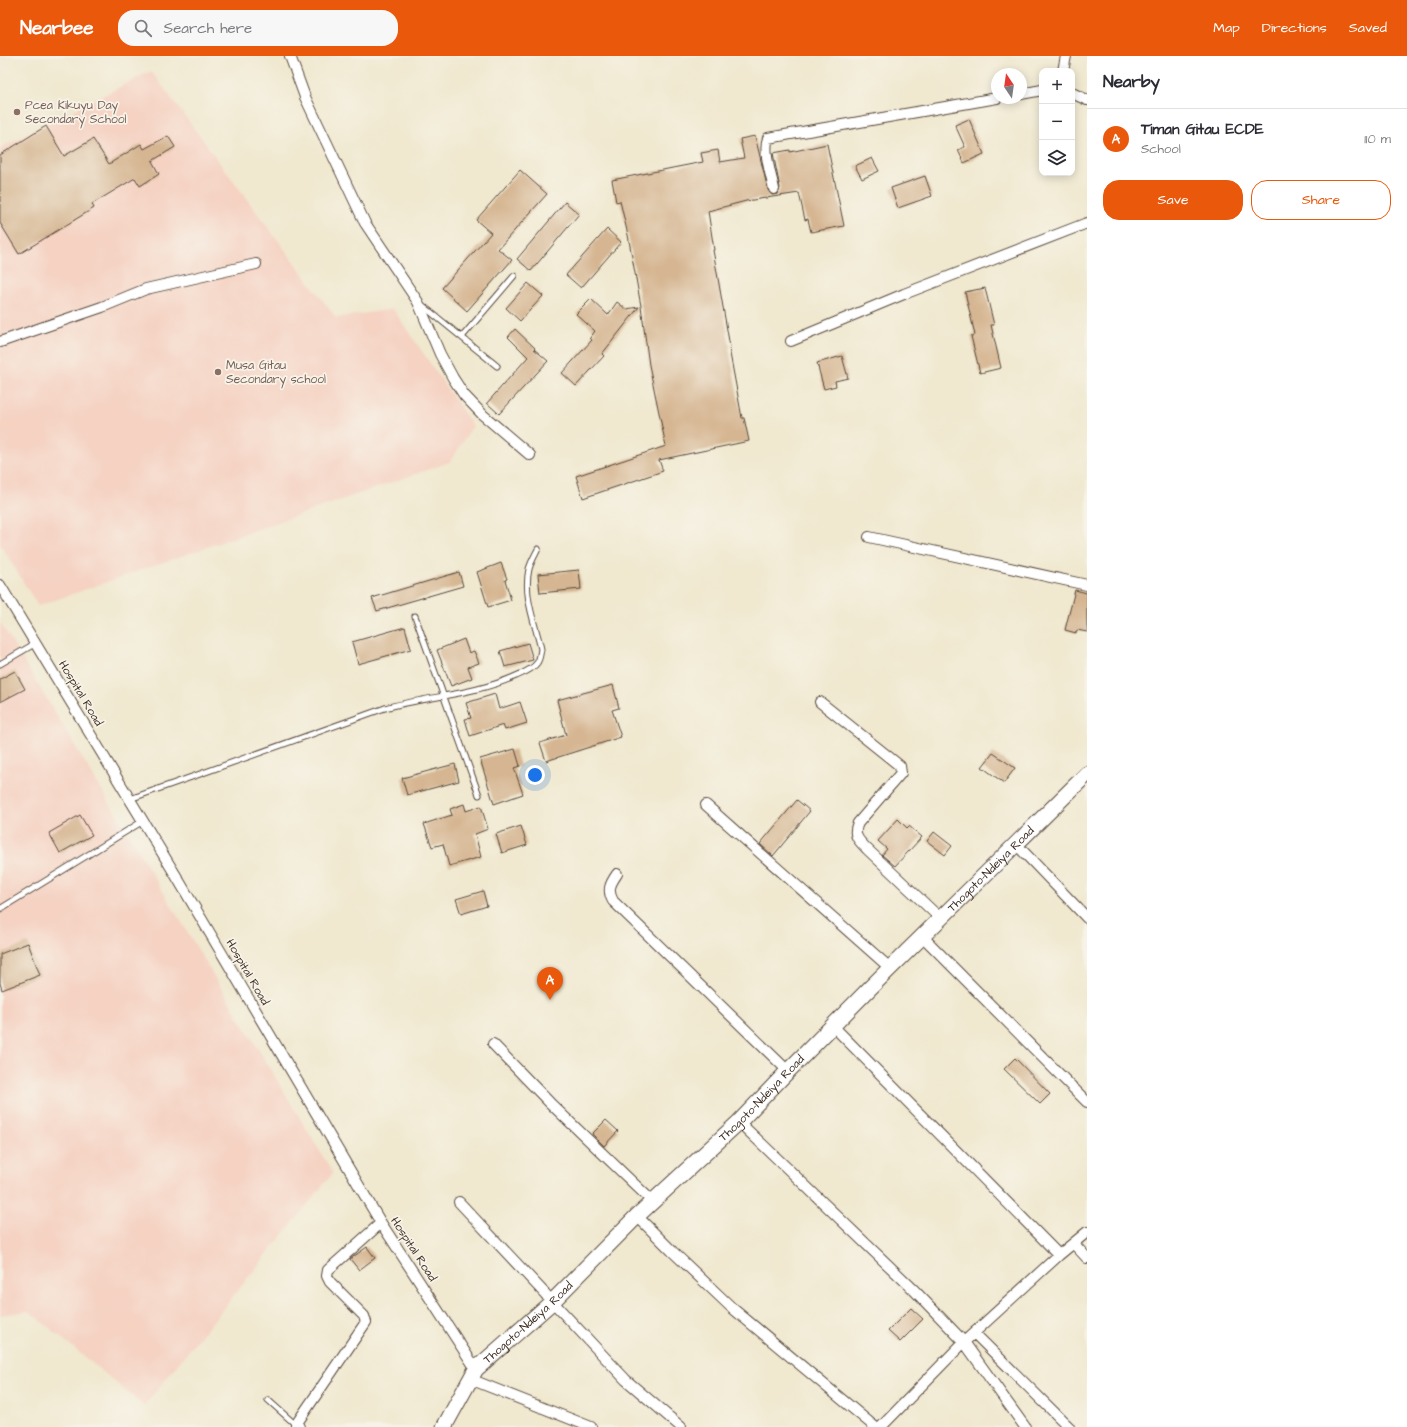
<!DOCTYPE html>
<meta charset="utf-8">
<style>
:root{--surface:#fff;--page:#f7f7f7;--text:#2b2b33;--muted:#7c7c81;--line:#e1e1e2;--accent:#ea580c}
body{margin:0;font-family:"Architects Daughter",sans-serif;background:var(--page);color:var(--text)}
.controls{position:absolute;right:12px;top:12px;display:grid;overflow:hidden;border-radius:8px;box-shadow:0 2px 10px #0003}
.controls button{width:36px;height:36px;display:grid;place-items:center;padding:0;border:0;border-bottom:1px solid var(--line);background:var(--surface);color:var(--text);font:20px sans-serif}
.compass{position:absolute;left:991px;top:12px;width:36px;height:36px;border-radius:50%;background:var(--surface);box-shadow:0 2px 10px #0003;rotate:347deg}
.you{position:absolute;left:535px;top:719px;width:14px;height:14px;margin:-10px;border:3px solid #fff;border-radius:50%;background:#1a73e8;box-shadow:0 0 0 6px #1a73e833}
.badge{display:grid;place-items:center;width:26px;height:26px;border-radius:50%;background:var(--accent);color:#fff;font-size:13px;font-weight:700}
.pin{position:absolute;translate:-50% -33px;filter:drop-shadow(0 1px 2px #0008)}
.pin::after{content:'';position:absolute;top:21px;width:14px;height:12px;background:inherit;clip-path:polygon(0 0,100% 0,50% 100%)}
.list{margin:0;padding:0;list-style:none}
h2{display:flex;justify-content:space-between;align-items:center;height:52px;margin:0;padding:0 16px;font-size:17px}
h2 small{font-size:13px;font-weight:400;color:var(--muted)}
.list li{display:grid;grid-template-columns:26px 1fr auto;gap:12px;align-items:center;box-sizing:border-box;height:60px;padding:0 16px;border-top:1px solid var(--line)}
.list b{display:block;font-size:15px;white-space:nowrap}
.list p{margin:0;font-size:13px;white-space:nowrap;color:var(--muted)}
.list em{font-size:13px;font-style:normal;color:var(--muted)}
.actions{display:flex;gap:8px;padding:12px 16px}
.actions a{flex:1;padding:9px 0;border:1px solid var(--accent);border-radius:16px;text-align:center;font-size:14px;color:var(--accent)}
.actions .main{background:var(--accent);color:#fff}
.icon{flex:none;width:22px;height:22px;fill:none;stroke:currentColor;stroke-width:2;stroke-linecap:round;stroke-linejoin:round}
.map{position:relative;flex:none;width:1087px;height:1371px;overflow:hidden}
header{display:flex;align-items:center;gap:24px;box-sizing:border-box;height:56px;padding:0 20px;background:var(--accent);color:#fff}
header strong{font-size:19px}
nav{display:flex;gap:22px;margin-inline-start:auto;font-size:14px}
.search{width:280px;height:36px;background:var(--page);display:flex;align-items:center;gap:10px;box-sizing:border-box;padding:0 14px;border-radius:16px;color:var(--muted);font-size:15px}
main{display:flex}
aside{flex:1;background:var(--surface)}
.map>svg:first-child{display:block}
</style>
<header>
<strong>Nearbee</strong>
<div class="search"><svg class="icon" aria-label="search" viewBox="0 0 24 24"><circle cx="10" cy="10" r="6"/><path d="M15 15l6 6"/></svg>Search here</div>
<nav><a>Map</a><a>Directions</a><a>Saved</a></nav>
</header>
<main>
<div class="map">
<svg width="1087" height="1371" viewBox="0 0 1087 1371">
<rect width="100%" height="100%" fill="#f7f3e8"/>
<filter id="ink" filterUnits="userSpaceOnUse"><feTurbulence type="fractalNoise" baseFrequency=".025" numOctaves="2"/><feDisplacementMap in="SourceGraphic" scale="8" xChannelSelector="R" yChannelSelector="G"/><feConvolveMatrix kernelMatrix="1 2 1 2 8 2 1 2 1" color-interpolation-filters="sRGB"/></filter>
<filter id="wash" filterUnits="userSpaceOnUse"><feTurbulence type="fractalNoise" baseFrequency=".012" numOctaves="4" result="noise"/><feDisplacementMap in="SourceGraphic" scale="16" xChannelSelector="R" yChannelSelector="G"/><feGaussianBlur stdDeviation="0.9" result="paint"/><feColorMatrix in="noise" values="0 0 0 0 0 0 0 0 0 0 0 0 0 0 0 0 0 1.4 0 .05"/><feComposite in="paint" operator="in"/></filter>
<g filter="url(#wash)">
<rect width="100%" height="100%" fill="#f0e8cf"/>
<path fill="#f5d2c2" d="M 151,15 L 336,262 L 393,253 L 473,370 L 450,406 L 38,550 L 0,488 L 0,92 Z
M 0,566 L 333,1117 L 144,1350 L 29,1255 L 0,1259 Z"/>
<g id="blocks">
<path fill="#d6b692" d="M 969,63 L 984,98 L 964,107 L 958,94 L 965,91 L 955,69 Z
M 46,70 L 64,100 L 93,83 L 109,108 L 141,88 L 144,93 L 168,80 L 175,91 L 152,105 L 159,118 L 140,130 L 135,122 L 92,148 L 94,152 L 19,198 L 0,167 L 0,99 Z
M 755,80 L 768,134 L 772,139 L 778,138 L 780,132 L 773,97 L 790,94 L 790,96 L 827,88 L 844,170 L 811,176 L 808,163 L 805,164 L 799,137 L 746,145 L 708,155 L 714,194 L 713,194 L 730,291 L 729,292 L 742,362 L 744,362 L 749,385 L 659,404 L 663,415 L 583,442 L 576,420 L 666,390 L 649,309 L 641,250 L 628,179 L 620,145 L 616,146 L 612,124 L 703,106 L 701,97 L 718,94 L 720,106 L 744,102 L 740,83 Z
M 872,102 L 879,115 L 862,123 L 855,110 Z
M 520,114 L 547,138 L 498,193 L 512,204 L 467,255 L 442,232 L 491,177 L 476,164 Z
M 925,120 L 932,140 L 898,152 L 891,132 Z
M 565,146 L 579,158 L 531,215 L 517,203 Z
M 607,173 L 621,186 L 581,232 L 566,219 Z
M 528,227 L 543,240 L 520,265 L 506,252 Z
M 985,232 L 994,269 L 991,269 L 1001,312 L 980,317 L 971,280 L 975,279 L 965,236 Z
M 591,243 L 608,259 L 617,246 L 626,253 L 639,251 L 602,298 L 604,300 L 576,330 L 562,317 L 592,284 L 590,282 L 595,275 L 576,258 Z
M 515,273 L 535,292 L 534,293 L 548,305 L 499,358 L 487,347 L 528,301 L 508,281 Z
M 842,300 L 848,322 L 835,325 L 836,330 L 824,333 L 817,307 Z
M 501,507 L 507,523 L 505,524 L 511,544 L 488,551 L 477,516 Z
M 579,514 L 581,533 L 540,537 L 538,518 Z
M 459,516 L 463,530 L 377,555 L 372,542 Z
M 1075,534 L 1087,537 L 1087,576 L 1077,574 L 1076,577 L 1065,574 Z
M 405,571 L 411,593 L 358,608 L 352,586 Z
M 464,583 L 469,597 L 474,595 L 479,607 L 468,611 L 472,622 L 451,630 L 437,594 Z
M 528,587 L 533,604 L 505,611 L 500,595 Z
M 15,615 L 25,633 L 0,646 L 0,623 Z
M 613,629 L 619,652 L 612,654 L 621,681 L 546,705 L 540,687 L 566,679 L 557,644 Z
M 495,638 L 499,653 L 520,646 L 527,667 L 505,674 L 503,669 L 470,680 L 465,663 L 471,662 L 466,647 Z
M 515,693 L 520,710 L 514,712 L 523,738 L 494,748 L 480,703 Z
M 993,697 L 1015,712 L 1004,727 L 982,711 Z
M 455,708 L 459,725 L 407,739 L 402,722 Z
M 797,744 L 810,755 L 773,800 L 760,788 Z
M 464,748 L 466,755 L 481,750 L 488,773 L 475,778 L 481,801 L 449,810 L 443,788 L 432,791 L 424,768 L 452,759 L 450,753 Z
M 80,759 L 92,779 L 60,797 L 49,777 Z
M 898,763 L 907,772 L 909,770 L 922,781 L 895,810 L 882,799 L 887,793 L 878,785 Z
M 521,770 L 527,789 L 502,797 L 496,778 Z
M 934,776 L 952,790 L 945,799 L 927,785 Z
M 483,835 L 487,850 L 461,858 L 456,843 Z
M 28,887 L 40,919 L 2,934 L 0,927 L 0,898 Z
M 1015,1002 L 1050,1038 L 1040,1048 L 1004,1013 Z
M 606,1064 L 618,1075 L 604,1090 L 592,1078 Z
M 367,1191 L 375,1202 L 359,1214 L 350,1203 Z
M 911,1252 L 923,1263 L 900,1286 L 888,1275 Z"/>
</g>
</g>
<g filter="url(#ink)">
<use href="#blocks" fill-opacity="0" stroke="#564639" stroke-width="1"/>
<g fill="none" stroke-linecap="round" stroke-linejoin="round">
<g stroke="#564639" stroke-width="7">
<path id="service" d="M 422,249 L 497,310
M 462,281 L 514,220
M 415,560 L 479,739
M 0,608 L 36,587
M 130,743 L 385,652 C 429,640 474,639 516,620 C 523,617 532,614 537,607 C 540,603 540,598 541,593 C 535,567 523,540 529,513 C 531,506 535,499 538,493
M 0,853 L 143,765
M 268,1344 L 296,1369"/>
</g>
<g stroke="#564639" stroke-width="12">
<path id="minor" d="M 290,0 L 305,41 L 365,167 L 418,246 L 440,298 L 453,322 L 464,339 L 483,359 L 530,399
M 1063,15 L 1066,0
M 1072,37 L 1087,44
M 1021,38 L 1042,34
M 774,133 C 771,119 763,95 768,82 L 997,42
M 791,285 L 904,238 L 1087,167
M 0,286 L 102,251 L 146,233 L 256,208
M 869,481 L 1087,529
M 0,529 L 175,818 L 381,1167 L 476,1313
M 820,646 L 900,710 L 901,717 L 858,767 C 852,779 859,785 867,793 L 941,863
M 706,749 L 890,912
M 1016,788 L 1087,862
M 617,818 C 610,828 607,834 613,845 L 788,1015
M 923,881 L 1087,1046
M 833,970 L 1059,1199
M 493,988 L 550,1047 L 653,1146
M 739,1066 L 913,1233 L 964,1286 L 1025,1371
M 459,1146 L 626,1324 L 681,1371
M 637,1160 L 672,1195 L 731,1251 L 875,1371
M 1074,1188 L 1087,1202
M 974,1277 L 1069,1371
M 470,1323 L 591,1371
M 299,1371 L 296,1369 L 299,1364 L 366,1266 L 364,1260 L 330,1226 L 327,1220 L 328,1214 L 381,1167
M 881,1371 L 964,1286 L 1059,1199 L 1087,1176"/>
</g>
<g stroke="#564639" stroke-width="17">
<g id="secondary">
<path id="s1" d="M 444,1371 L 476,1313 L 552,1246 L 637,1160 L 739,1066 L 788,1015 L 871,931 L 1087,718"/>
</g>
</g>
<use href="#service" stroke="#fff" stroke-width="5"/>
<use href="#minor" stroke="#fff" stroke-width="10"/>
<use href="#secondary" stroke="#fff" stroke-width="15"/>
</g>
</g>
<g fill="#8d6e63" stroke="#f7f3e8" stroke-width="1.5">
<circle cx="17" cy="56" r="4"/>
<circle cx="218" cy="316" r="4"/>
</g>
<g text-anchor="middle" stroke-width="3.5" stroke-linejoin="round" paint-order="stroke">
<g font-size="12" fill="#785e54" stroke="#f7f3e8" text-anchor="start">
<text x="25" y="53">Pcea Kikuyu Day<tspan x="25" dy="14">Secondary School</tspan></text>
<text x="226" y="313">Musa Gitau<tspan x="226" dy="14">Secondary school</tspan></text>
</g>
<g font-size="12" fill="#3b2a1e" stroke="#f7f3e8">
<text transform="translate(81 637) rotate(59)" y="4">Hospital Road</text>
<text dy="4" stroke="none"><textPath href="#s1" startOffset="784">Thogoto-Ndeiya Road</textPath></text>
<text transform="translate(248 916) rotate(60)" y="4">Hospital Road</text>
<text dy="4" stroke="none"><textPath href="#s1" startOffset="460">Thogoto-Ndeiya Road</textPath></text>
<text transform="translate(414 1193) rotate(57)" y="4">Hospital Road</text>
<text dy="4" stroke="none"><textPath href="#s1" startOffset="136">Thogoto-Ndeiya Road</textPath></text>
</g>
</g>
</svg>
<div class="controls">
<button>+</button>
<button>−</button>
<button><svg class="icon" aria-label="layers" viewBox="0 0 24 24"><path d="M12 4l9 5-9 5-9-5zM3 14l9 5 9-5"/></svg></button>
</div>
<svg class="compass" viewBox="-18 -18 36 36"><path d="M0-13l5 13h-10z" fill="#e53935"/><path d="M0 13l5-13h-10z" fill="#7c7c81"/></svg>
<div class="you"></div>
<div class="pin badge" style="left:550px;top:944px">A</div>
</div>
<aside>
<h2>Nearby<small></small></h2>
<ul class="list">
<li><span class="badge">A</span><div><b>Timan Gitau ECDE</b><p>School</p></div><em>110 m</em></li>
</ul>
<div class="actions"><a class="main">Save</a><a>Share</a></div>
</aside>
</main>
